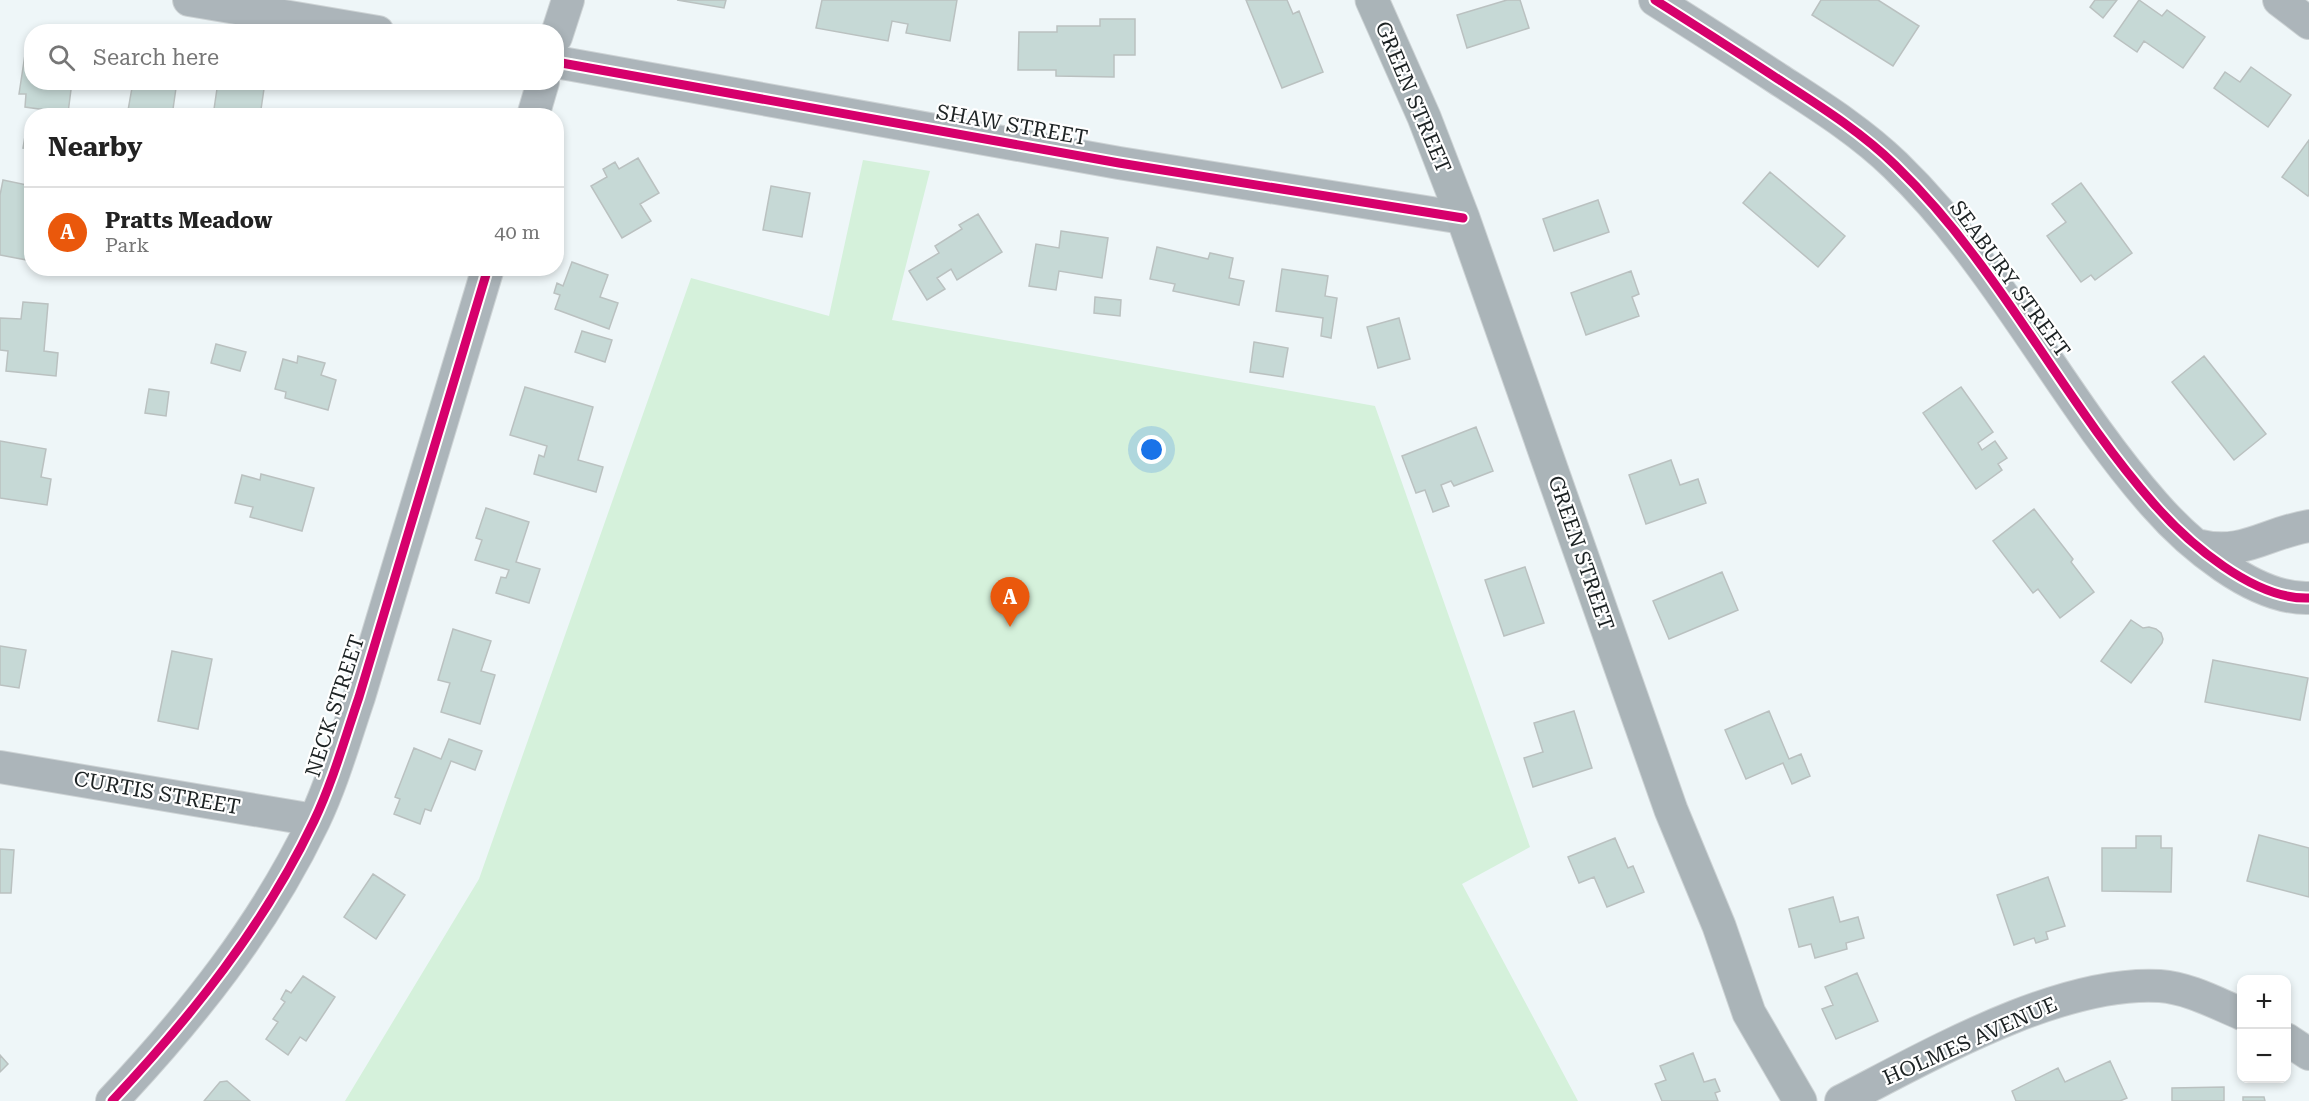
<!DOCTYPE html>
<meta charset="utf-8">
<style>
:root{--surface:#fff;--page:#f2f2f2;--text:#222;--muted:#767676;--line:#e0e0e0;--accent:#ea580c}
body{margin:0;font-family:"Roboto Serif",serif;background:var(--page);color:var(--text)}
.controls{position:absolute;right:18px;bottom:18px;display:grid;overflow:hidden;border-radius:12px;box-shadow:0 3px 9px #0003}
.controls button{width:54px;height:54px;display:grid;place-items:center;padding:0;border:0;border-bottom:2px solid var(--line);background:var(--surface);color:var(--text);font:30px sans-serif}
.you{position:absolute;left:1152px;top:450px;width:21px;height:21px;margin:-15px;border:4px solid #fff;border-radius:50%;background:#1a73e8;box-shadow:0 0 0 9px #1a73e833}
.badge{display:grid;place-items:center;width:39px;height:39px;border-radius:50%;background:var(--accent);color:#fff;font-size:20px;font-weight:700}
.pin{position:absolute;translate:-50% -50px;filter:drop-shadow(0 2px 3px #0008)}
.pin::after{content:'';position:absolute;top:32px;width:21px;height:18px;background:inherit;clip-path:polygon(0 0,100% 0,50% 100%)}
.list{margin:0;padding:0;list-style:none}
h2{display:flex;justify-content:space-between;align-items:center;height:78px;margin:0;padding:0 24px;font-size:26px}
h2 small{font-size:20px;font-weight:400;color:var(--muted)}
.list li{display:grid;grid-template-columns:39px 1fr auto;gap:18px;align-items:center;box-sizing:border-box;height:90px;padding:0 24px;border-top:2px solid var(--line)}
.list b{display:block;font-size:22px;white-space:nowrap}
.list p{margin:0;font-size:20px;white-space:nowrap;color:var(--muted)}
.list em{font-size:20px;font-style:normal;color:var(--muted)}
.icon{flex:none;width:33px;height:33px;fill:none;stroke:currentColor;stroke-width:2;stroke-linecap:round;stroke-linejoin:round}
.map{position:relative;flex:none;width:2309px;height:1101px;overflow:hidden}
.search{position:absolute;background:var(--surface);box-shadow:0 3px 9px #0003;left:24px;top:24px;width:540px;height:66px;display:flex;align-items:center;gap:15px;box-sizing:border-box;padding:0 21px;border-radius:24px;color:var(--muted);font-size:22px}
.panel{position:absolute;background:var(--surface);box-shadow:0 3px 9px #0003;left:24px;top:108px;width:540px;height:168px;border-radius:24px}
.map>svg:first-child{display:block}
</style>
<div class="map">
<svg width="2309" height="1101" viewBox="0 0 2309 1101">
<rect width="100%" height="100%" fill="#eef6f8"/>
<path fill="#d5f1db" d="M 863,160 L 930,171 L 892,320 L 1375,406 L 1530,847 L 1462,884 L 1578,1101 L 345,1101 L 479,879 L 691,278 L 829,316 Z"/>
<path fill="#c6d9d6" stroke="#bac1c0" stroke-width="1.5" d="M 677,0 L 726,0 L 724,8 Z
M 822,0 L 957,0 L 950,41 L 906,33 L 908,24 L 892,21 L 888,41 L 816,28 Z
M 1246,0 L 1287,0 L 1293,14 L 1299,11 L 1323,72 L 1282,88 Z
M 1507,0 L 1520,0 L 1529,28 L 1467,48 L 1457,15 Z
M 1821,0 L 1878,0 L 1919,26 L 1893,66 L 1812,15 Z
M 2095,0 L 2117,0 L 2103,18 L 2090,7 Z
M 2139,0 L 2162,16 L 2167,10 L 2205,37 L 2183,68 L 2144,41 L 2137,52 L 2114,36 Z
M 1100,19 L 1135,19 L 1135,55 L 1114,55 L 1114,77 L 1056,76 L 1056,70 L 1018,70 L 1019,32 L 1057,32 L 1057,26 L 1100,26 Z
M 26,48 L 32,49 L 32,82 L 72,82 L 68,113 L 25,107 L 26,94 L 19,94 Z
M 2251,67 L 2291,95 L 2268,127 L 2214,88 L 2225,72 L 2240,82 Z
M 133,82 L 176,88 L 172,116 L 127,116 Z
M 218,82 L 265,82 L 260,116 L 213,116 Z
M 26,130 L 32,131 L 32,149 L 23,148 Z
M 2309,140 L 2309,194 L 2308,196 L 2282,177 Z
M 638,158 L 659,193 L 640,204 L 651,221 L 622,238 L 591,186 L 607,177 L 603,169 L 615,162 L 619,169 Z
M 1770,172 L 1845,236 L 1818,267 L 1743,203 Z
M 3,180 L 32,186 L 32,261 L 0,255 L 0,195 Z
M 2081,183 L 2132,253 L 2095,280 L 2091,275 L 2081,282 L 2047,236 L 2066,222 L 2052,204 Z
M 771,186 L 810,193 L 802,237 L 763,230 Z
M 1598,200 L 1609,232 L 1554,251 L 1543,219 Z
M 978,214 L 1002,252 L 957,280 L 951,269 L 937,278 L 945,289 L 927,300 L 909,271 L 939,253 L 935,246 L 962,229 L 959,225 Z
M 1061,231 L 1108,238 L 1102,278 L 1059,271 L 1056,290 L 1029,286 L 1036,244 L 1059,248 Z
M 1157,247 L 1208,259 L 1210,253 L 1233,258 L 1229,278 L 1244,281 L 1239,305 L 1173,291 L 1175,284 L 1150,279 Z
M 572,262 L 608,275 L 600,297 L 618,303 L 609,329 L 555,309 L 560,295 L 554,293 L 557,283 L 563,286 Z
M 1282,269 L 1328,276 L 1325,296 L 1337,298 L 1331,338 L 1321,336 L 1323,318 L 1276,311 Z
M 1631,271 L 1639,294 L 1632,297 L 1639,316 L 1586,335 L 1571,293 Z
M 1095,297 L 1121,300 L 1120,316 L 1094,313 Z
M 23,302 L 48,304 L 44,351 L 58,353 L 56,376 L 6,371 L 8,351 L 0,350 L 0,318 L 21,319 Z
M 1399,318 L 1410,359 L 1378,368 L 1367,327 Z
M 582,331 L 612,340 L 605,362 L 575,352 Z
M 1254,342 L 1288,348 L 1283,377 L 1250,372 Z
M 216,344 L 246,352 L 240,371 L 211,363 Z
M 298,356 L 325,363 L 321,375 L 336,380 L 328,410 L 285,398 L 286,392 L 275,389 L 283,359 L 297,363 Z
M 2204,356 L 2266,434 L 2234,460 L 2172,382 Z
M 525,387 L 593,407 L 578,460 L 603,467 L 596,492 L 534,474 L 539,455 L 544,457 L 547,446 L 510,435 Z
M 1961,387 L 1993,432 L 1978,443 L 1982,450 L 1995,441 L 2007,458 L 1998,464 L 2002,470 L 1976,489 L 1923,413 Z
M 149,389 L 169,392 L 166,416 L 145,413 Z
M 1476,427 L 1493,471 L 1454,486 L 1451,481 L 1441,485 L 1449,506 L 1433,512 L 1425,490 L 1416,493 L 1402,456 Z
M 0,441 L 46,449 L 41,477 L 51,479 L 47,505 L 0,498 Z
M 1671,460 L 1680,485 L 1698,479 L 1706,503 L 1646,524 L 1629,475 Z
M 261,474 L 314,488 L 302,531 L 250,517 L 253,507 L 235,503 L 242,475 L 260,480 Z
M 486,508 L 529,522 L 516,562 L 540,569 L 529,603 L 496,593 L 501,577 L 506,578 L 509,570 L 475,560 L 482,540 L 476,538 Z
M 2034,509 L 2073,559 L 2071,562 L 2094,592 L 2060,618 L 2038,589 L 2033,593 L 1993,541 Z
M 1525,567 L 1544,623 L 1504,636 L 1485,580 Z
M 1722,572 L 1738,610 L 1669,639 L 1653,601 Z
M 2131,620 L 2143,628 L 2149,627 L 2156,629 L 2161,633 L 2163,639 L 2162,643 L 2131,683 L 2101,661 Z
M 453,629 L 491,641 L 481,671 L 495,675 L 480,724 L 441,712 L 450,683 L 438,680 Z
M 0,646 L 26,650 L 19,688 L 0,685 Z
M 172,651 L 212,659 L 198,729 L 158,721 Z
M 2213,660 L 2308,678 L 2300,720 L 2205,702 Z
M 1574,711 L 1592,768 L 1533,787 L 1524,758 L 1543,752 L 1534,723 Z
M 1769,711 L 1789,759 L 1801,754 L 1810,776 L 1792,784 L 1783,763 L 1746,779 L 1725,730 Z
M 449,739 L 482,751 L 475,770 L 451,761 L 431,811 L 425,809 L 420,824 L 394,814 L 400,799 L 395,797 L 414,748 L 441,759 Z
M 2259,835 L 2309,848 L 2309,897 L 2247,881 Z
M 2136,836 L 2161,836 L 2161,848 L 2172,848 L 2171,892 L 2102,891 L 2102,848 L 2136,848 Z
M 1615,838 L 1628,868 L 1633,866 L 1644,892 L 1607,907 L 1594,877 L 1579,883 L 1568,857 Z
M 0,849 L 14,850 L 11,893 L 0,893 Z
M 373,874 L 405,895 L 376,939 L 344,917 Z
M 2048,877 L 2065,926 L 2046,932 L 2048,939 L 2036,943 L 2034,938 L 2014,945 L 1997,895 Z
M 1833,897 L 1840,922 L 1858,917 L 1864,938 L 1846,943 L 1847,949 L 1815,958 L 1811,944 L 1799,947 L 1789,909 Z
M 1857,973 L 1878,1021 L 1836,1039 L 1822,1009 L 1833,1005 L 1825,987 Z
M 303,976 L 335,997 L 306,1041 L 300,1037 L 288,1055 L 266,1039 L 278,1022 L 273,1019 L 285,1002 L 281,999 L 286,990 L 291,993 Z
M 1693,1053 L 1704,1082 L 1715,1079 L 1720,1091 L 1715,1093 L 1718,1101 L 1662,1101 L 1655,1084 L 1666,1080 L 1660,1066 Z
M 0,1055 L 8,1064 L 0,1072 Z
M 2110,1061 L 2127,1098 L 2120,1101 L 2016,1101 L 2012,1091 L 2058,1068 L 2065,1082 Z
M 227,1081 L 250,1101 L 204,1101 L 220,1082 Z
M 2224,1087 L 2224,1101 L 2172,1101 L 2172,1088 Z
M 2243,1097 L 2264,1097 L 2265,1101 L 2243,1101 Z"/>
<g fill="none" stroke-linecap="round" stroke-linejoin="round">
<g stroke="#cdd3d5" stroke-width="34">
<path id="street" d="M 189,0 L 378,32
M 1655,0 C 1696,26 1737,52 1778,79 C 1818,105 1860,131 1895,165 C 1925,194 1953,227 1978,261 C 2038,341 2088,429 2154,504 C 2188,543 2254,600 2309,598
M 2279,0 L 2309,23
M 556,37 L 568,0
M 556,62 L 1119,163 L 1463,218
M 533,116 L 543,82
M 2196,545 C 2244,557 2265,533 2309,526
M 0,767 L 314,820
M 2286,1039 L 2309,1054
M 112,1101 C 191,1017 264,926 314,821 C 333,781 345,738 359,697 L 488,268
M 1841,1101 C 1929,1056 2059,980 2160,986 C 2188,988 2216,1003 2242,1014"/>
</g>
<g stroke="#cdd3d5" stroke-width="35">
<path id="secondary" d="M 1372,0 L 1424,117 L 1463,218 L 1671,810 L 1719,926 L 1749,1013 L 1800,1101"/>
</g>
<use href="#street" stroke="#acb5ba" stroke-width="32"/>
<use href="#secondary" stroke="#aab4b8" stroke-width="33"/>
<g stroke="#fff" stroke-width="13">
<path id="cycleway" d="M 1655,0 C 1696,26 1737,52 1778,79 C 1818,105 1860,131 1895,165 C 1925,194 1953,227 1978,261 C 2038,341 2088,429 2154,504 C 2188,543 2254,600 2309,598
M 556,62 L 1119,163 L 1463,218
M 112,1101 C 191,1017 264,926 314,821 C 333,781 345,738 359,697 L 488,268"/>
</g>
<use href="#cycleway" stroke="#d6006c" stroke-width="9"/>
</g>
<g text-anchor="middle" stroke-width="4.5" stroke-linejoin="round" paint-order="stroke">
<g font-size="21" fill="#1c2223" stroke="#fff">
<text transform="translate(1413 97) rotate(67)" y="7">GREEN STREET</text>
<text transform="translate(1012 125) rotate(10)" y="7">SHAW STREET</text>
<text transform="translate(2010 279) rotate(54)" y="7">SEABURY STREET</text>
<text transform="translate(1581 553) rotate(71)" y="7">GREEN STREET</text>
<text transform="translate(335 706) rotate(-72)" y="7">NECK STREET</text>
<text transform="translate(157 793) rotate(10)" y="7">CURTIS STREET</text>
<text transform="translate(1970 1041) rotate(-24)" y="7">HOLMES AVENUE</text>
</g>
</g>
</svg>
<div class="controls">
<button>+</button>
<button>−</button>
</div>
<div class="you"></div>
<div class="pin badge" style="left:1010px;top:627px">A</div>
<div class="search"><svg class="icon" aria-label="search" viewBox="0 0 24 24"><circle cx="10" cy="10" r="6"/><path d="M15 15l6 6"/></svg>Search here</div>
<section class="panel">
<h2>Nearby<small></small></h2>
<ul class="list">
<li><span class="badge">A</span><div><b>Pratts Meadow</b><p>Park</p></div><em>40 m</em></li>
</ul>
</section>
</div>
